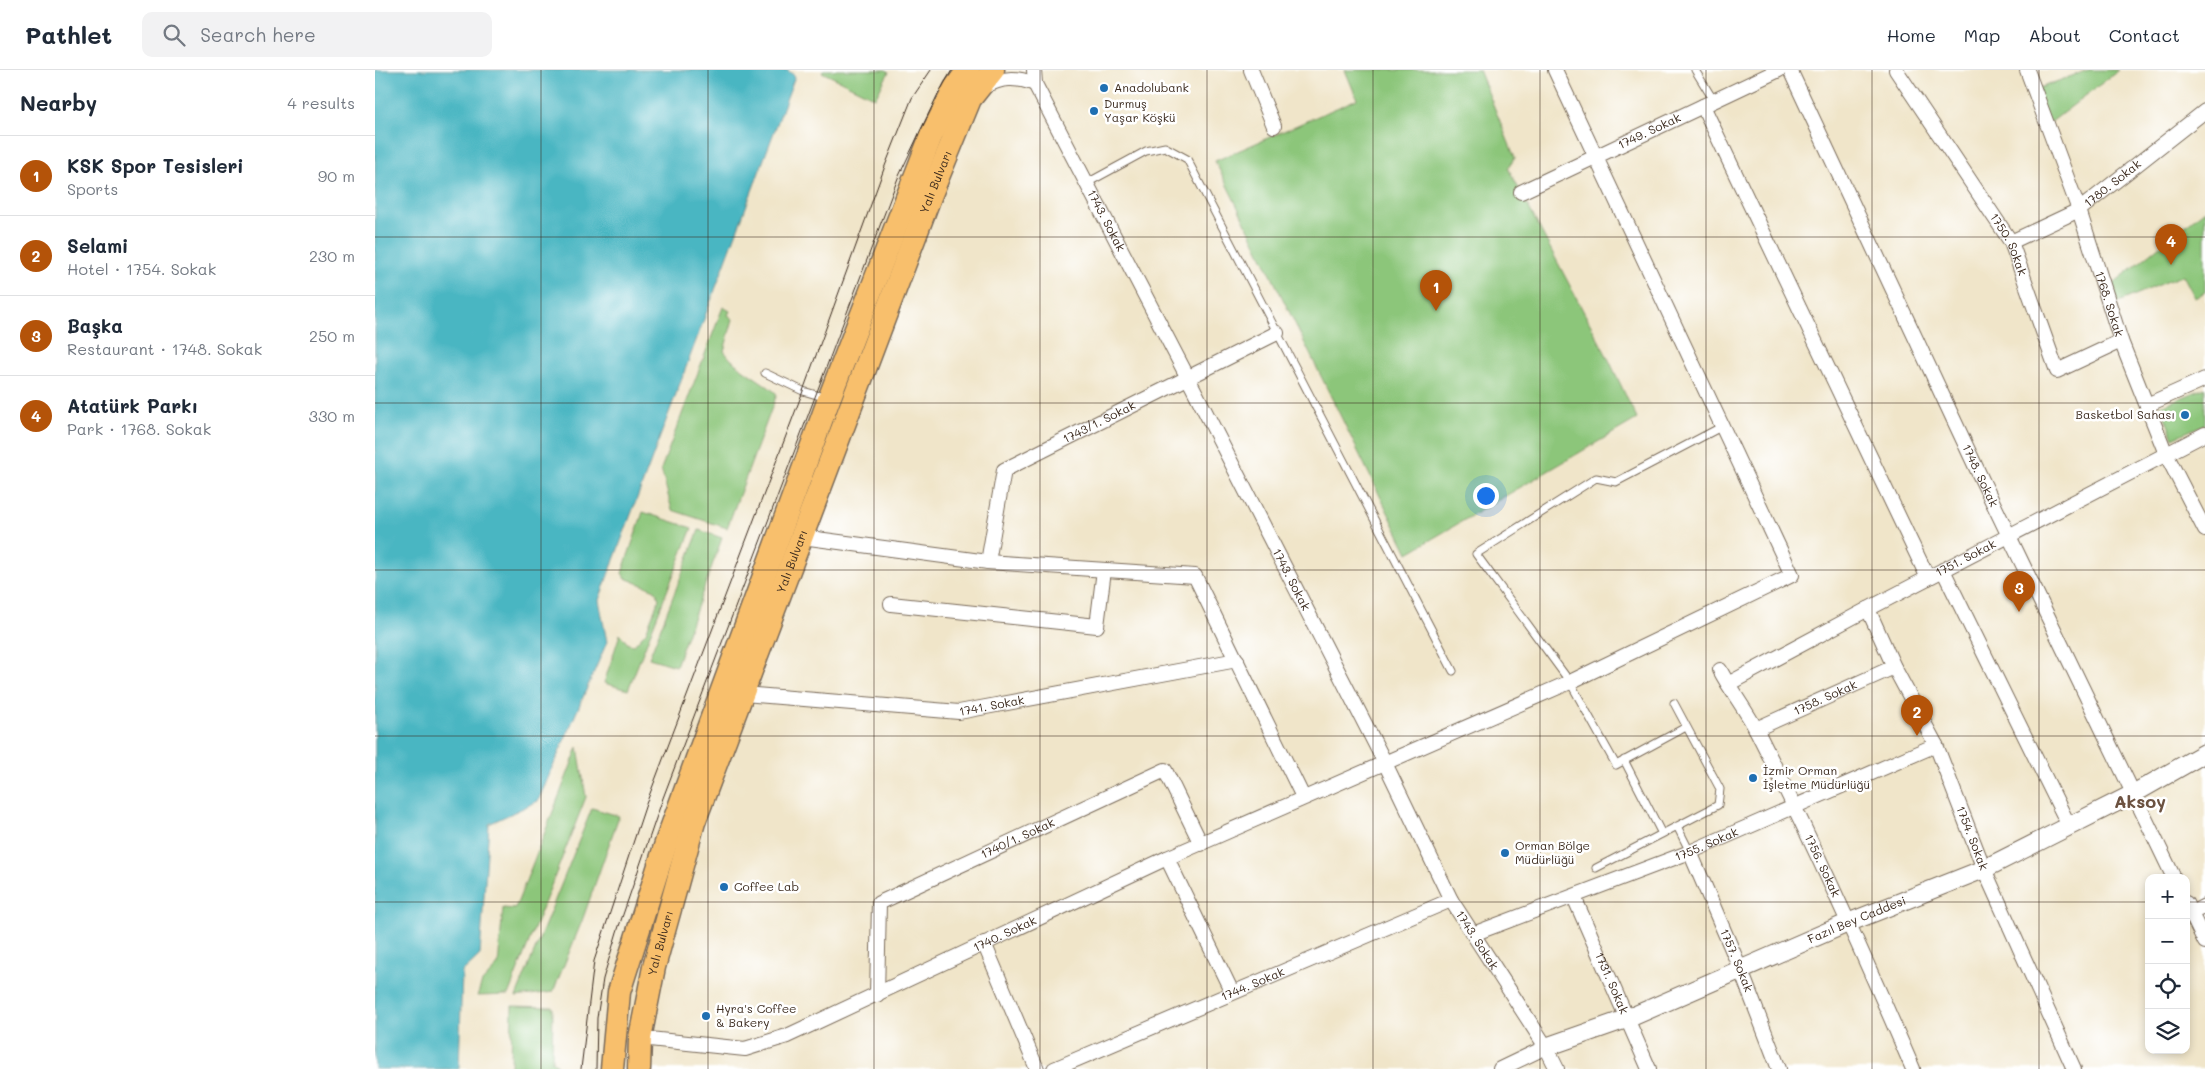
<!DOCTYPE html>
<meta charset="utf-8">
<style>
:root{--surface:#fff;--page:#f2f2f3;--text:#1f2937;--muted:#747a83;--line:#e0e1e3;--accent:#b45309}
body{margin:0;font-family:Mali,sans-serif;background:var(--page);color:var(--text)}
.controls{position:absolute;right:15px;bottom:15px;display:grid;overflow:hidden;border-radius:10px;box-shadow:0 2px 8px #0003}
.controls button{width:45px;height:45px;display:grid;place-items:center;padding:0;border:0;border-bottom:1px solid var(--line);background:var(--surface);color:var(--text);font:25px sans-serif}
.you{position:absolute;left:1110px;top:425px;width:18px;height:18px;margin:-12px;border:4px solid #fff;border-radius:50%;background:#1a73e8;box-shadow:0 0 0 8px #1a73e833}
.badge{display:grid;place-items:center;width:32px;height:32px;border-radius:50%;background:var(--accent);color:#fff;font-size:16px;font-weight:700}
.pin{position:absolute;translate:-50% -41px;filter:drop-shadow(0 1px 2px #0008)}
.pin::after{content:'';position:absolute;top:26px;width:18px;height:15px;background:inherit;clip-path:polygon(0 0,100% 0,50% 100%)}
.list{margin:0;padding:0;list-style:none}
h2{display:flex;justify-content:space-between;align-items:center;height:65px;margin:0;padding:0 20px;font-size:21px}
h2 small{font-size:16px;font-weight:400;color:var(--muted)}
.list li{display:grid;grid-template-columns:32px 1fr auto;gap:15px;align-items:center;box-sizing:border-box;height:80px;padding:0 20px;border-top:1px solid var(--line)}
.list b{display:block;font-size:19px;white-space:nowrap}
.list p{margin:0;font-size:16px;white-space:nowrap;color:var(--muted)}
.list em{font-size:16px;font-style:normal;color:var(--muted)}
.icon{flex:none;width:28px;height:28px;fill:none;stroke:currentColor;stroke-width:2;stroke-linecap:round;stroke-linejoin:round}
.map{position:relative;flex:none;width:1830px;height:999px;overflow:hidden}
header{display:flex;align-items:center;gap:30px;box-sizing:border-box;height:70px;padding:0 25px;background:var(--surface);border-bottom:1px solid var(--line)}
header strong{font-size:24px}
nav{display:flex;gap:28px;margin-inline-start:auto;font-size:18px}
.search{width:350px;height:45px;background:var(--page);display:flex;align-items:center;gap:12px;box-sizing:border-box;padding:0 18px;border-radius:10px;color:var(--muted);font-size:19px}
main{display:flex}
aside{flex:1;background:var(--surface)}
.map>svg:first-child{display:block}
</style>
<header>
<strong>Pathlet</strong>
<div class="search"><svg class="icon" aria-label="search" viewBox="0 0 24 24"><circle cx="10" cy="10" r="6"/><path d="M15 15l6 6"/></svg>Search here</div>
<nav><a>Home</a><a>Map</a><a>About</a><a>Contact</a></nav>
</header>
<main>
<aside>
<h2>Nearby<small>4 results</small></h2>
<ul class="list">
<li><span class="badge">1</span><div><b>KSK Spor Tesisleri</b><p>Sports</p></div><em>90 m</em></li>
<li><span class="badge">2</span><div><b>Selami</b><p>Hotel · 1754. Sokak</p></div><em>230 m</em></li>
<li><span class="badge">3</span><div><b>Başka</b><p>Restaurant · 1748. Sokak</p></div><em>250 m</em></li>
<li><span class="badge">4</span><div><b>Atatürk Parkı</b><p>Park · 1768. Sokak</p></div><em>330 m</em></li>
</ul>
</aside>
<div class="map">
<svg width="1830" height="999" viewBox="0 0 1830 999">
<rect width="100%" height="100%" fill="#fff"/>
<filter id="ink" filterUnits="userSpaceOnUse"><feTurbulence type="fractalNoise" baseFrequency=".02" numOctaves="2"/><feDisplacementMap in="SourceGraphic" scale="10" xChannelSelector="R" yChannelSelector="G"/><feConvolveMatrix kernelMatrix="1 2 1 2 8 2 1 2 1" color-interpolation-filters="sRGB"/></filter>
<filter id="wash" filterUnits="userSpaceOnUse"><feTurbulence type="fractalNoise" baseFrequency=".0096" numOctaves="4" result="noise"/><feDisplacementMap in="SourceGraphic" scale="20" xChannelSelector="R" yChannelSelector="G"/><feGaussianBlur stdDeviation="1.12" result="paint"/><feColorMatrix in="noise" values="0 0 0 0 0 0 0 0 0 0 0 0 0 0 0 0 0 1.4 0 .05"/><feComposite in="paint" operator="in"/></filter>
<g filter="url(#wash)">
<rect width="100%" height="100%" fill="#f0e5c9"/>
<path fill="#8cc67a" stroke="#64784c" d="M 448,0 L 511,0 L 514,2 L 500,28 L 447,2 Z
M 970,0 L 1104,0 L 1140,88 L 1133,98 L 1233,288 L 1262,349 L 1033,483 L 840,91 L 982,29 Z
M 1713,0 L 1744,0 L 1671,56 L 1659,20 Z
M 1830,140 L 1830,222 L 1820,228 L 1808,205 L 1734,236 L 1730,220 Z
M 348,237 L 355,241 L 353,245 L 358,249 L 349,281 C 362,300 385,308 402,324 L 352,458 L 297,440 L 286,399 Z
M 1830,318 L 1830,354 L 1798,368 L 1786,336 Z
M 268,442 L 317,458 L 253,620 L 229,613 L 245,564 L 253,574 L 259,575 L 271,562 L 284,529 L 280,520 L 250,508 L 247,503 Z
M 324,460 L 347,468 L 301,596 L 274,588 Z
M 203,677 L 211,727 L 133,925 L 102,926 L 107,912 L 123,895 L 128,838 L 140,839 Z
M 217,738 L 244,746 L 207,851 L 178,922 L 141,927 Z
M 137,936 L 178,937 L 177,992 L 182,994 L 182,999 L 136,999 Z"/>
<path fill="#48b6c2" stroke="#427070" d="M 0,0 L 412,0 L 420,6 L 224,530 L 232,572 L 163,731 L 114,754 L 105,885 L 87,902 L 84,999 L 0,999 Z"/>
</g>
<g filter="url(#ink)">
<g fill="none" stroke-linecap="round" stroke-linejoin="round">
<g stroke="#7a6b5a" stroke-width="9">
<path id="service" d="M 1320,0 L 1339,31
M 712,113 L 771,81 L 790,77 L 812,89 L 1078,601
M 390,303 L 428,321 L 452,328
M 1311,657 L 1241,695 L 1195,612 L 1101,484 L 1221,408 L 1241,412 L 1346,357
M 1249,690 L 1287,764
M 1302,756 L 1315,782
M 1221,798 L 1343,735 L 1345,719 L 1299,633"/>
</g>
<g stroke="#7a6b5a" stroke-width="16">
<g id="minor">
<path id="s1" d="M 659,0 L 660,14 L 813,308 L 1009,691 L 1076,830 L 1171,977 L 1182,999"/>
<path d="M 876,0 L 899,56"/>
<path id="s2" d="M 1415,0 L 1606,408 L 1799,808"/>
<path id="s3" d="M 1521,0 L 1636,172 L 1682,301 L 1746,271"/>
<path id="s4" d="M 1652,0 L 1704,140 L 1746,271 L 1791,384 L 1830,460"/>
<path d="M 609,17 C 627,7 641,7 660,14"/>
<path d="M 1328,36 L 1553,508"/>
<path id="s5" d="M 1146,122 L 1404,0"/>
<path id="s6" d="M 1636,172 L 1704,140 L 1830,41"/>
<path d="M 1772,335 L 1830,309"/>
<path d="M 427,467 L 613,492 L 820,506 L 928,727"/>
<path id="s7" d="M 613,492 L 629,400 L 902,263"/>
<path d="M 1568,500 L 1694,756"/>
<path d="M 516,534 L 722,556 L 729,500"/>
<path id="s8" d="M 1493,539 L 1519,597 L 1561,675 L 1609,799 L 1699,999"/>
<path id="s9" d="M 1345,600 C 1356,621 1371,640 1382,661 C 1438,772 1489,885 1538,999"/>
<path id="s10" d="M 1353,614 L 1493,539 L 1830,364"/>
<path id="s11" d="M 369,624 L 584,642 L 862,590"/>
<path id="s12" d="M 1381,659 L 1519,597"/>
<path id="s13" d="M 1315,782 L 1365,898 L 1404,999"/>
<path d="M 792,788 L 857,922"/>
<path id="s14" d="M 1199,827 L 1274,999"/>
<path d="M 1811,833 L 1830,872"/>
<path d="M 1816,843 L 1830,836"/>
<path id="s15" d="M 1098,864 L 1315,782 L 1561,675"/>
<path d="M 609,873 L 662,999"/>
<path id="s16" d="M 502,925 L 504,833 L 790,700 L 826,774"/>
<path id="s17" d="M 265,968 L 370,979 L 412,966 L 792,788 L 1195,612 L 1417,505 L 1180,0"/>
<path id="s18" d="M 679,999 L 1076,830"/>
<path d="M 1125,999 L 1171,977"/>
</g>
</g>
<g stroke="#7a6b5a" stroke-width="20">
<g id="tertiary">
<path id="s19" d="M 1171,977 L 1254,948 L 1475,852 L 1609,799 L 1758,724 L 1830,683"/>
</g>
</g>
<g stroke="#7a6b5a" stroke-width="25">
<g id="primary">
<path d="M 237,999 L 244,922 L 292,770 L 454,329 L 533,125 L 556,66 L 580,18 L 593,0"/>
<path id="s20" d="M 264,999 L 265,968 L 279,897 L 319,752 L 556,124 L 595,29 L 618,0"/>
</g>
</g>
<use href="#service" stroke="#fff" stroke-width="7"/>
<use href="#minor" stroke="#fff" stroke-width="14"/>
<use href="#tertiary" stroke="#fff" stroke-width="18"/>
<use href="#primary" stroke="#f8bf6c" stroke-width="22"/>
<path stroke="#3b2a1e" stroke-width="1" d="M 206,999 L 219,891 L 271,734 L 428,321 L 510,96 L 537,28 L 556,0
M 221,999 L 222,948 L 228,909 L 242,862 L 288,728 L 523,108 L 562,26 L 577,0"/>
</g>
</g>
<path fill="none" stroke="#3b2a1e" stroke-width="1" stroke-opacity="0.55" d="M 166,0 L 166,999M 333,0 L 333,999M 499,0 L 499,999M 665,0 L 665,999M 832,0 L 832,999M 998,0 L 998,999M 1165,0 L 1165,999M 1331,0 L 1331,999M 1497,0 L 1497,999M 1664,0 L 1664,999M 0,167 L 1830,167M 0,333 L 1830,333M 0,500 L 1830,500M 0,666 L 1830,666M 0,832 L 1774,832M 1811,832 L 1830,832"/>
<g fill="#1f6fb2" stroke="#fff" stroke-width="2">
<circle cx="729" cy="18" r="5"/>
<circle cx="719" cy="41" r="5"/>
<circle cx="1810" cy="345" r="5"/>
<circle cx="1378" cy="708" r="5"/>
<circle cx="1130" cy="783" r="5"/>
<circle cx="349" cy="817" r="5"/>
<circle cx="331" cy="946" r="5"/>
</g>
<g text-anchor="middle" stroke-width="5" stroke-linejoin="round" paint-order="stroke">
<g font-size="12" fill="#3b2a1e" stroke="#fff" text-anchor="start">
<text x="739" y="22">Anadolubank</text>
<text x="729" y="38">Durmuş<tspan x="729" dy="14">Yaşar Köşkü</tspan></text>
<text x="1800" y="349" text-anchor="end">Basketbol Sahası</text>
<text x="1388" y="705">İzmir Orman<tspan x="1388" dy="14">İşletme Müdürlüğü</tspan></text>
<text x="1140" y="780">Orman Bölge<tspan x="1140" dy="14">Müdürlüğü</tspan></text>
<text x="359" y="821">Coffee Lab</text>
<text x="341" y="943">Hyra's Coffee<tspan x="341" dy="14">&amp; Bakery</tspan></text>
</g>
<g font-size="12" fill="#3b2a1e" stroke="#fff">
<text dy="4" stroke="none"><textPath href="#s5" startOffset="142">1749. Sokak</textPath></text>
<text dy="4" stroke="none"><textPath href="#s20" startOffset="938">Yalı Bulvarı</textPath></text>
<text dy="4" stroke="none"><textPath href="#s6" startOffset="118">1780. Sokak</textPath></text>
<text dy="4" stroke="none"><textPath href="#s1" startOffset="168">1743. Sokak</textPath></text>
<text dy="4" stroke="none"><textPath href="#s3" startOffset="208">1750. Sokak</textPath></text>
<text dy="4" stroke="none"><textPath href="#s4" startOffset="248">1768. Sokak</textPath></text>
<text dy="4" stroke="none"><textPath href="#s7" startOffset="200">1743/1. Sokak</textPath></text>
<text dy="4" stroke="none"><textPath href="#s2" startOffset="448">1748. Sokak</textPath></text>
<text dy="4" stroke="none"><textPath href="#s10" startOffset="269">1751. Sokak</textPath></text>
<text dy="4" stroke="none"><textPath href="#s20" startOffset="532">Yalı Bulvarı</textPath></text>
<text dy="4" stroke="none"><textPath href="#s1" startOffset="572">1743. Sokak</textPath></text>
<text dy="4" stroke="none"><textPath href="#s12" startOffset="76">1758. Sokak</textPath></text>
<text dy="4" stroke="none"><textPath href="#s11" startOffset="249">1741. Sokak</textPath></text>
<text dy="4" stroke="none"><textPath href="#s16" startOffset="245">1740/1. Sokak</textPath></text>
<text dy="4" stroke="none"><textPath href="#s8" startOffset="252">1754. Sokak</textPath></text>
<text dy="4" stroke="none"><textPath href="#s15" startOffset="250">1755. Sokak</textPath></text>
<text dy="4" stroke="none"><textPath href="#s9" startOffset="221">1756. Sokak</textPath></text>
<text dy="4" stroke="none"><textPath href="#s19" startOffset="336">Fazıl Bey Caddesi</textPath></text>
<text dy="4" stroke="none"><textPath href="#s17" startOffset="390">1740. Sokak</textPath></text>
<text dy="4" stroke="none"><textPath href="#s1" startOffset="978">1743. Sokak</textPath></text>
<text dy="4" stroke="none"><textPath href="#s20" startOffset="128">Yalı Bulvarı</textPath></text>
<text dy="4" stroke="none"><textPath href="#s13" startOffset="118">1757. Sokak</textPath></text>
<text dy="4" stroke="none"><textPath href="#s14" startOffset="94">1731. Sokak</textPath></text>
<text dy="4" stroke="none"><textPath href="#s18" startOffset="216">1744. Sokak</textPath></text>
</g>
<g font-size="18" font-weight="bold" fill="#6c5241" stroke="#fff">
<text x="1765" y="738">Aksoy</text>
</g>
</g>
</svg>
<div class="controls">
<button>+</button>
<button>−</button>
<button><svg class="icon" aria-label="locate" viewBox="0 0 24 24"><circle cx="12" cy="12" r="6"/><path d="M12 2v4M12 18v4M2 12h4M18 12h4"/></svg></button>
<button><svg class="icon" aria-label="layers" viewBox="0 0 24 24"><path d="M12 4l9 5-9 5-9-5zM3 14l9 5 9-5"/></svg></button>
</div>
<div class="you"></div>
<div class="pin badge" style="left:1061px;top:241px">1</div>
<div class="pin badge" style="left:1542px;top:666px">2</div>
<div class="pin badge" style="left:1644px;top:542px">3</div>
<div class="pin badge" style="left:1796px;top:195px">4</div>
</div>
</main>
